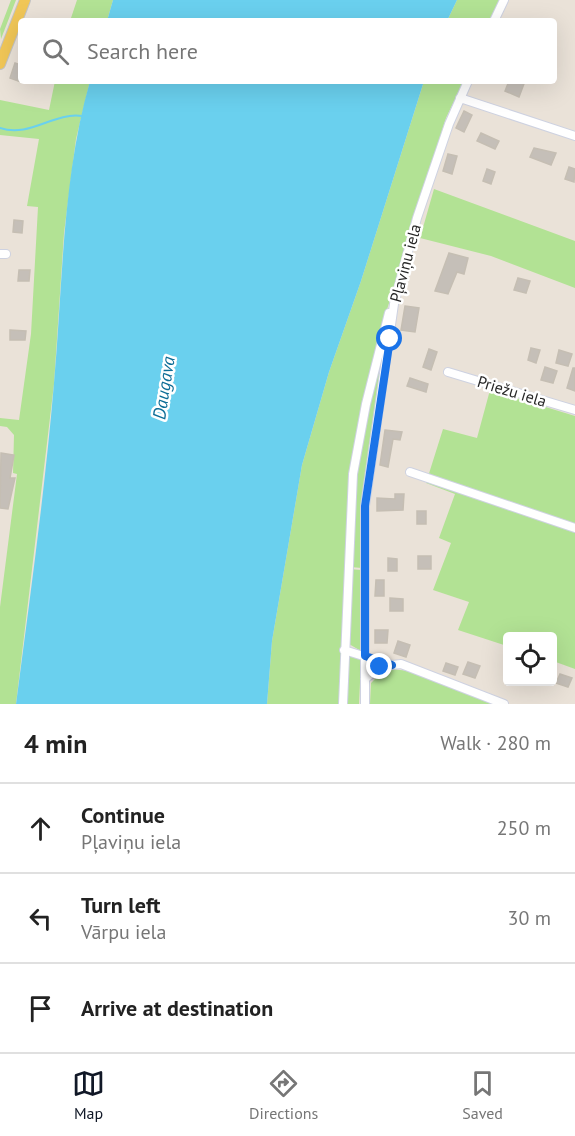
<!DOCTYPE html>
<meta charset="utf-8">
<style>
:root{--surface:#fff;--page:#f6f6f6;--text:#222;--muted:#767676;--line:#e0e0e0;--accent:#111827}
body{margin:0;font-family:"PT Sans",sans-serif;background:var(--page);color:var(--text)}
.controls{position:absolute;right:18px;bottom:18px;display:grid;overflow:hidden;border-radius:6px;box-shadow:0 6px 24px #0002}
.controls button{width:54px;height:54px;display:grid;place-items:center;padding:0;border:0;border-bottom:2px solid var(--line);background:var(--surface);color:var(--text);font:30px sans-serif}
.stop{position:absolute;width:18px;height:18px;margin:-14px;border:4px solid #1a73e8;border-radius:50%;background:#fff}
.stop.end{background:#1a73e8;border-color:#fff;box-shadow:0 2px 6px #0008}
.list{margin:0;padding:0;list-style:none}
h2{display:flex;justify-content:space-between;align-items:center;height:78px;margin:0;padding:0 24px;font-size:26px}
h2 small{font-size:20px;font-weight:400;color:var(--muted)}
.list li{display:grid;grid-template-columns:39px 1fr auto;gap:18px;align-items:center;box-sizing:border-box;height:90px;padding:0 24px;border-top:2px solid var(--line)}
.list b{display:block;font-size:22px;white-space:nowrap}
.list p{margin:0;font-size:20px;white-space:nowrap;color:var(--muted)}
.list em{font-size:20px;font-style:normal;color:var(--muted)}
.icon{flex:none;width:33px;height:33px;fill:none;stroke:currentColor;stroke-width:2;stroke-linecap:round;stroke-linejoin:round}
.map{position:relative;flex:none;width:575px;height:704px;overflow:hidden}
.search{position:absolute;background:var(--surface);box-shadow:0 6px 24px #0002;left:18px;right:18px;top:18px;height:66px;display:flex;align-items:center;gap:15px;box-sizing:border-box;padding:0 21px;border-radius:6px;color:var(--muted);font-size:22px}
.sheet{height:348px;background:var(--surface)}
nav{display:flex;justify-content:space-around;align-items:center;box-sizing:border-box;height:84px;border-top:2px solid var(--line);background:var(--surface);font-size:16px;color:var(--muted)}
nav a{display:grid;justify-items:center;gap:3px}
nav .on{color:var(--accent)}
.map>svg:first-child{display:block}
</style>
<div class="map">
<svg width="575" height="704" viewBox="0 0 575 704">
<rect width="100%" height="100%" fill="#eae2d8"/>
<path fill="#b2e294" d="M 11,0 L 16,0 L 1,39 L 0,29 Z
M 77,0 L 113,0 L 107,21 L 70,21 Z
M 457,0 L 502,0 L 492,21 L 447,21 Z
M 55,81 L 90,81 L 76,139 L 64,233 L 54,384 L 16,704 L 0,704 L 0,607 L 17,474 L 13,473 L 14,435 L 7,427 L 0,426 L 0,418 L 19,420 L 31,334 L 38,207 L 27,206 L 39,139 L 0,135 L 0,100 L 49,110 Z
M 424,81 L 464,81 L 446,118 L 381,329 L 349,484 L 340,704 L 267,704 L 272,641 L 302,465 L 329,372 L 361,281 Z
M 434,189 L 575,241 L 575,288 L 491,256 L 420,238 Z
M 386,331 L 385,356 L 372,435 L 362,568 L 350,567 L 356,468 Z
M 490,390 L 575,416 L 575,669 L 553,661 L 552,636 L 508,636 L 507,646 L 458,630 L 469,602 L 433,590 L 451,543 L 439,538 L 455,494 L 426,483 L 443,429 L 477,438 Z
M 349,569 L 361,570 L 361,651 L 349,644 Z
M 350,656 L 359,657 L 361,661 L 359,704 L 345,704 L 347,658 Z
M 391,669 L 409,671 L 493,704 L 370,704 L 371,683 L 383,671 Z"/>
<path fill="#6ad0ee" d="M 113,0 L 457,0 L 447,21 L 107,21 Z
M 90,81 L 424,81 L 361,281 L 329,372 L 302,465 L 272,641 L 267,704 L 16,704 C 30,597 45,490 54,383 C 63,282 62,179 90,81 Z"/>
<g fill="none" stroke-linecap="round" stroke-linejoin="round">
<path stroke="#6ad0ee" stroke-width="2" d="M 0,128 C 30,138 53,112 82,116"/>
</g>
<path fill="#c5bfb8" stroke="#c5beb3" stroke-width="1.5" d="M 15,63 L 21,65 L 21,82 L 10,78 Z
M 509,81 L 525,81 L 519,97 L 505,91 Z
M 464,111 L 472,115 L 464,132 L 456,128 Z
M 481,133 L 499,141 L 495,149 L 477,141 Z
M 534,148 L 556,153 L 551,165 L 530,157 Z
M 448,154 L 457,156 L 452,174 L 443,171 Z
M 569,167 L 575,169 L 574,182 L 565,179 Z
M 487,169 L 495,172 L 491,184 L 483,181 Z
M 14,220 L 23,221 L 22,233 L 13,232 Z
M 449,253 L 468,258 L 464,274 L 457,272 L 448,294 L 435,291 Z
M 19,270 L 30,270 L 29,281 L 18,281 Z
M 518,278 L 530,281 L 526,293 L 514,290 Z
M 405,306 L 419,308 L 415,332 L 401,330 Z
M 10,330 L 26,331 L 25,340 L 10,340 Z
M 531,348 L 540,350 L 536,363 L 528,360 Z
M 429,349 L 437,352 L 431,370 L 423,367 Z
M 559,350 L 572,354 L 568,366 L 556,363 Z
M 545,367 L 557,371 L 553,383 L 541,380 Z
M 573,368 L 575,368 L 575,391 L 567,388 Z
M 410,378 L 428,384 L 426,392 L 407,386 Z
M 385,430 L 402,432 L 400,440 L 393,439 L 388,467 L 380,465 Z
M 1,453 L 14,455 L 10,478 L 15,478 L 8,509 L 0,508 Z
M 395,494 L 404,494 L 403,510 L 377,511 L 377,498 L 395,499 Z
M 417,511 L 426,511 L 426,524 L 417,524 Z
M 418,556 L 431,556 L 431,569 L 418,569 Z
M 388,558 L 397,559 L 397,571 L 388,571 Z
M 376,580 L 384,580 L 384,596 L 375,596 Z
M 390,598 L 403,599 L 403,611 L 390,611 Z
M 375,630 L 388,630 L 387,643 L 375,643 Z
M 398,641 L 410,645 L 406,657 L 394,653 Z
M 468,662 L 480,666 L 475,678 L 463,674 Z
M 446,663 L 458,667 L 455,675 L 443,671 Z
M 560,674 L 572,678 L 568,687 L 556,683 Z"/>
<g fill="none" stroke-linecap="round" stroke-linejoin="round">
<g stroke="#ced2e1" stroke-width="10">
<path id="minor" d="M 494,21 L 504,0
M 460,98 L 575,136
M 0,254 L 6,254
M 448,372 L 575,410
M 410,472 L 575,528
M 344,650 L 392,665 L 401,664 L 504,704
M 365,679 L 380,667 L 391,665
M 343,704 L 353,474 L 366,404 L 389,313
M 365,704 L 365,506 L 394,304 L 417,218 L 449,124 L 468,81"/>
</g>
<g stroke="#c3c3c3" stroke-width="12">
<path id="major" d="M 0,64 L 25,0"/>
</g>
<use href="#minor" stroke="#fff" stroke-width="8"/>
<use href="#major" stroke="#f0c657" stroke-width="10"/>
</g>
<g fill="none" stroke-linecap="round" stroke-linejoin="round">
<path stroke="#1a73e8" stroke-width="8" d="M 380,667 L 392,665 L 365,656 L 365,506 L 390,339"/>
</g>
<g text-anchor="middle" stroke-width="5" stroke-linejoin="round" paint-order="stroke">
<g font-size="16" fill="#272727" stroke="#fff">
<text transform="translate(405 263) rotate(-75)" y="6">Pļaviņu iela</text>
<text transform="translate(512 391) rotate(17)" y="6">Priežu iela</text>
</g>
<g font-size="18" font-style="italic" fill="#0d6d96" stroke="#fff">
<text transform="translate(164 388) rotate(-81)" y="6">Daugava</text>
</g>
</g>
</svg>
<div class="controls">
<button><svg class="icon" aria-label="locate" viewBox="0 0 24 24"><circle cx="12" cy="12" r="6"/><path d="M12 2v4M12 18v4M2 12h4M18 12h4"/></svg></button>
</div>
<div class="stop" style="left:390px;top:339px"></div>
<div class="stop end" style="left:380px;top:667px"></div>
<div class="search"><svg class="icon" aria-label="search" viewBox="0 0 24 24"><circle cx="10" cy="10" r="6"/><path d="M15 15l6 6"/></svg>Search here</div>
</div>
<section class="sheet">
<h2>4 min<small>Walk · 280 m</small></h2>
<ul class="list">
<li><svg class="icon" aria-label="ahead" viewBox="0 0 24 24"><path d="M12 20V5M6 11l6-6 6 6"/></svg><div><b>Continue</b><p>Pļaviņu iela</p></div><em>250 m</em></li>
<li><svg class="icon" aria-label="left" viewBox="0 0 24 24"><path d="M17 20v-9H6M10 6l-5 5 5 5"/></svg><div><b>Turn left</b><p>Vārpu iela</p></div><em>30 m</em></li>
<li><svg class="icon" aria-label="arrive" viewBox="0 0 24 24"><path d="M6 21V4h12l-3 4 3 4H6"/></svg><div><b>Arrive at destination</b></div></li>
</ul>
</section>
<nav>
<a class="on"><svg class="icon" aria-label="map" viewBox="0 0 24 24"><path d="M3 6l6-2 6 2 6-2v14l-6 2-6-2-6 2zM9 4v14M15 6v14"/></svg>Map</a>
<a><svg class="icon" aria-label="directions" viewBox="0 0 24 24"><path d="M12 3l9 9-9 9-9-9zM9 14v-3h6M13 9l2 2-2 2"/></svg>Directions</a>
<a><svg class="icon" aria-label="saved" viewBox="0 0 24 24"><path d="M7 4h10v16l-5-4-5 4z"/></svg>Saved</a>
</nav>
